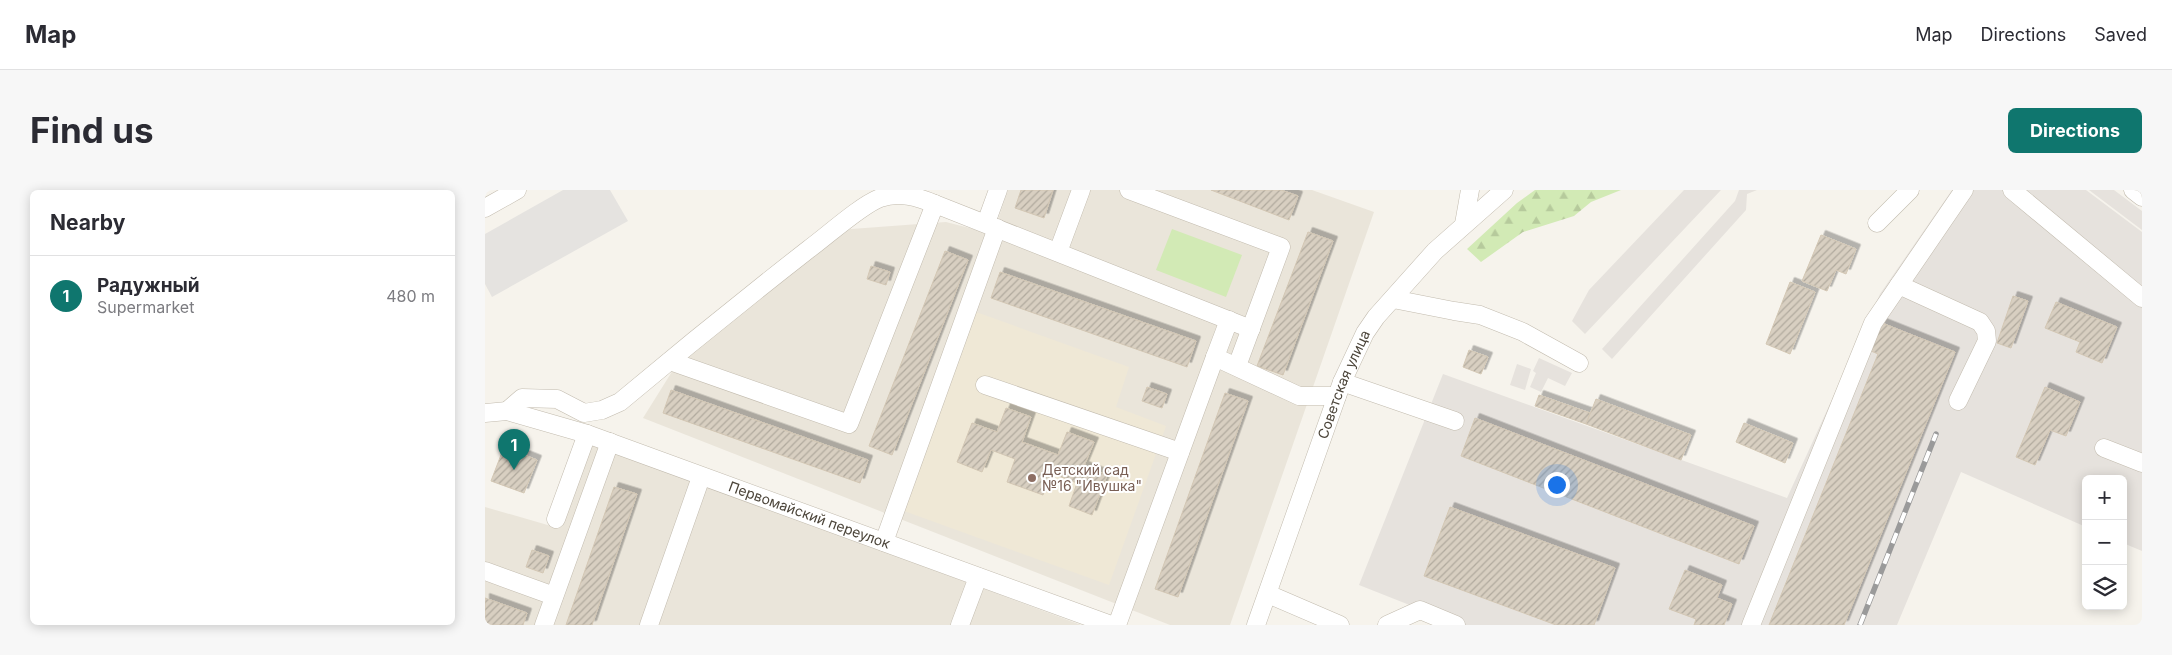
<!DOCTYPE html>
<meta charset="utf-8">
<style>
:root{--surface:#fff;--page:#f7f7f7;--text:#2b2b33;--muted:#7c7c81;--line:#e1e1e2;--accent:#0f766e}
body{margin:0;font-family:Inter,sans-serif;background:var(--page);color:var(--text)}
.controls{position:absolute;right:15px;bottom:15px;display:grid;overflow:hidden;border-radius:8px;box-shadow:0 2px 12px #0003}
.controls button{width:45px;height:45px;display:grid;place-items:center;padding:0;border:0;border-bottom:1px solid var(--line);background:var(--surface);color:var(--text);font:25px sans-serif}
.you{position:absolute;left:1071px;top:294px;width:18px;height:18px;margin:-12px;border:4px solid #fff;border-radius:50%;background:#1a73e8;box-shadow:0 0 0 8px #1a73e833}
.badge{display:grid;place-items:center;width:32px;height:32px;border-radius:50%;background:var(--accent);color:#fff;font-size:16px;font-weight:700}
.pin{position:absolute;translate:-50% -41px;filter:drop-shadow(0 1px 2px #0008)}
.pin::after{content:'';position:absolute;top:26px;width:18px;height:15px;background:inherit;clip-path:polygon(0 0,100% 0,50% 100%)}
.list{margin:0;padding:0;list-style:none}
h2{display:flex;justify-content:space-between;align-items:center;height:65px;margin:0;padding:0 20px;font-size:21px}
h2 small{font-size:16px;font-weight:400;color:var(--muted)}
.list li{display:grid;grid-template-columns:32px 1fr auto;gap:15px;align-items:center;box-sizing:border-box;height:80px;padding:0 20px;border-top:1px solid var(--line)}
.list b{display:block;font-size:19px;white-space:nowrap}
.list p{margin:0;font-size:16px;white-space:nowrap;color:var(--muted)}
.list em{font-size:16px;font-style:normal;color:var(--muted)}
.icon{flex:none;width:28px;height:28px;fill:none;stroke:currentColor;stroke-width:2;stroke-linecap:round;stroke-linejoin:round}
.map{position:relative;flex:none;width:1657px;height:435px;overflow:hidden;border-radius:8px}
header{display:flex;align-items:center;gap:30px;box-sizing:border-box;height:70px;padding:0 25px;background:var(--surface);border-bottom:1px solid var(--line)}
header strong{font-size:24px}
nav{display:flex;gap:28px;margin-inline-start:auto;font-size:18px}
.intro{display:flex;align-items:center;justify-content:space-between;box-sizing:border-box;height:120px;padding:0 30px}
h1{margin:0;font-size:35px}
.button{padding:12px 22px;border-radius:8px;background:var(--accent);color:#fff;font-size:18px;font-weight:700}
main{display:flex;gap:30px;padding:0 30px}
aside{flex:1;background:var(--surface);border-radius:8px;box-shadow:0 2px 12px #0003}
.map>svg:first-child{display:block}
</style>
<header>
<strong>Map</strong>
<nav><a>Map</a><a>Directions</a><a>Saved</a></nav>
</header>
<div class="intro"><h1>Find us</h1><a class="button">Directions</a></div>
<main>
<aside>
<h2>Nearby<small></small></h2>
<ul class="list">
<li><span class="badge">1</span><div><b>Радужный</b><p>Supermarket</p></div><em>480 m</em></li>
</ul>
</aside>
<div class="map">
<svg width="1657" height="435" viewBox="0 0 1657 435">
<defs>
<pattern id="forest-firs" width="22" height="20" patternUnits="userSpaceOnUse" patternTransform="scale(1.25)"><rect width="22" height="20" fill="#d2eab5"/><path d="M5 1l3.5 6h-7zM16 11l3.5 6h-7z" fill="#b6ca9c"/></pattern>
<pattern id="building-hatch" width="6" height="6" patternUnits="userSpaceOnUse" patternTransform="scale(1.25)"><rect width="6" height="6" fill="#d8cfc1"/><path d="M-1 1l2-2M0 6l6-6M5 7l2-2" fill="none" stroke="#b1aa9e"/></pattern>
<filter id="shadow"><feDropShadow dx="4.5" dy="-4.5" stdDeviation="0" flood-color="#0004"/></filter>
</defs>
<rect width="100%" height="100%" fill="#f6f3ec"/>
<path fill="#eae5da" d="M 523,0 L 827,0 L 889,22 L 745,435 L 685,435 L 158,228 L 208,148 L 353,40 L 461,32 L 508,44 Z
M 107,252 L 596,435 L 0,435 L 0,317 L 73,338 Z"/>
<path fill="#e6e2dd" d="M 1199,0 L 1236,0 L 1100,144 L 1087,131 L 1104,100 Z
M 1254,0 L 1272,0 L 1262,4 L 1261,20 L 1127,169 L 1117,159 L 1250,11 Z
M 1467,0 L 1601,0 L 1657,42 L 1657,361 L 1638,353 L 1638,289 L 1601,289 L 1601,337 L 1476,282 L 1412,435 L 975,435 L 874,395 L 958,184 L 1302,308 L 1395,104 Z
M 1604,0 L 1629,0 L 1657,21 L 1657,40 Z
M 1054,168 L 1087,183 L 1080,196 L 1063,188 L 1056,202 L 1045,197 L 1051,183 L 1048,181 Z
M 1032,174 L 1046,179 L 1040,200 L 1025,195 Z"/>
<path fill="#efe8d6" d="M 491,122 L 644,177 L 631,217 L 681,236 L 624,395 L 419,321 Z"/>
<path fill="url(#forest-firs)" d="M 1050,0 L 1136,0 L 1106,12 L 1089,26 L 1038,42 L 996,72 L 982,59 L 1032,13 Z"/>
<path fill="#d2eab5" d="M 687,39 L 757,65 L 741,107 L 671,80 Z"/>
<path fill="#e5e3e0" d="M 78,0 L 125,0 L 143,31 L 7,107 L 0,94 L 0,44 Z"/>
<path fill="url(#building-hatch)" stroke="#d3c7b4" filter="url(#shadow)" d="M 536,0 L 568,0 L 559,28 L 530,18 Z
M 726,0 L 796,0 L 813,6 L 804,30 Z
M 823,42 L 848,51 L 798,185 L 772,176 Z
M 1336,45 L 1371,59 L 1361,84 L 1351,80 L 1342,101 L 1317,91 Z
M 460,61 L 483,70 L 407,265 L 384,256 Z
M 386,76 L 405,82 L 401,95 L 382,89 Z
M 515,82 L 711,151 L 702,177 L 506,108 Z
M 1305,92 L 1330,102 L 1305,164 L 1281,154 Z
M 1528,106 L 1543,111 L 1526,158 L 1512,153 Z
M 1571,112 L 1632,137 L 1617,173 L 1591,162 L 1595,152 L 1560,138 Z
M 1397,133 L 1470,162 L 1359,435 L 1284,435 L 1393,164 L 1386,161 Z
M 984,160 L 1003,167 L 996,184 L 978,177 Z
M 662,197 L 682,204 L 677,218 L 657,211 Z
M 1560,197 L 1595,212 L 1581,246 L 1565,240 L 1550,275 L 1531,267 Z
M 186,200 L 383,270 L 375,293 L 178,223 Z
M 740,203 L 763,211 L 693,407 L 670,399 Z
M 1054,205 L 1105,223 L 1101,234 L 1050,216 Z
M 1111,209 L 1206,245 L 1196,270 L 1101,234 Z
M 521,218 L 546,227 L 537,252 L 573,265 L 582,242 L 609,252 L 599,276 L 622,285 L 607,325 L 584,316 L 592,293 L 566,283 L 558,305 L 522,292 L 530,269 L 506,260 L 497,282 L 472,272 L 487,233 L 512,242 Z
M 990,228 L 1269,336 L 1254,374 L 976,266 Z
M 1259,233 L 1308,253 L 1300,273 L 1251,252 Z
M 19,257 L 52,270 L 39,303 L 6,291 Z
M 129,297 L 152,304 L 107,435 L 81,435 Z
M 965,317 L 1130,378 L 1109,435 L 1071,435 L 939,386 Z
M 47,360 L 64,366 L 58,383 L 41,377 Z
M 1200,380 L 1237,395 L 1232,408 L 1247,414 L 1239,435 L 1209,435 L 1211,429 L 1184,419 Z
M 0,408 L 42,423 L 38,435 L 0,435 Z"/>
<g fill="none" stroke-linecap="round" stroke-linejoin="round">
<g stroke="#c2bbae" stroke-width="19">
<g id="minor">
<path d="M 644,0 L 796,57 L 752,176"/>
<path d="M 1527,0 L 1657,108"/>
<path d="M 1648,0 L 1657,7"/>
<path d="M 0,18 L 32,0"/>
<path d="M 501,33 L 513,0"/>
<path d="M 1392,33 L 1425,0"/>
<path d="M 979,34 L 985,0"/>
<path d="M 573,62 L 596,0"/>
<path d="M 1414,95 L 1495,132 L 1501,141 L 1502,151 L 1473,211"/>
<path d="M 908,109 L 969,121 L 995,125 L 1038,142 L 1094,173"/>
<path d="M 744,130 L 730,167 L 814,206 L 852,206"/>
<path d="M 185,171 L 364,234 L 450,14 L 766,139"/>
<path d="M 857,192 L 970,231"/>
<path d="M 500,195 L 695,262"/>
<path d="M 22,221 L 37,208 L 72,209 L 99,223 L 117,220 L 135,212 C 197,160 260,109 324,59 C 342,46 376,15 395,8 C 414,1 433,7 450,14"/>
<path id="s1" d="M 0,223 L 22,221 L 102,244 L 626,435"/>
<path d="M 1619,258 L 1657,273"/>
<path d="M 71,329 L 102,244"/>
<path d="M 399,352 L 512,38"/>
<path d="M 0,381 L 69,406"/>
<path d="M 783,404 L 855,435"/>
<path d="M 59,435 L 125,252"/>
<path d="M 164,435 L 216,287"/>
<path d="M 475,435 L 493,387"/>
<path d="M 632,435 L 730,167"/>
<path id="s2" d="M 771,435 L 857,192 L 880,143 L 891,127 L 950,61 L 1019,0"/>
<path d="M 902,435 L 935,420 L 971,435"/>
<path d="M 1266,435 L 1388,133 L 1479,0"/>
</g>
</g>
<use href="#minor" stroke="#fff" stroke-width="18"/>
<g stroke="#9a9a9a" stroke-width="5.5">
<path id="rail" d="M 1375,435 L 1451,244"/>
</g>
<use href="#rail" stroke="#fff" stroke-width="4" stroke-dasharray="11" stroke-linecap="butt"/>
</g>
<circle fill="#8d6e63" stroke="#fff" stroke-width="2" cx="547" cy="288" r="5"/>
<g text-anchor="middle" stroke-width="4" stroke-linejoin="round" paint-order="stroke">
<g font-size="14" fill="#4b4439" stroke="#fff">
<text dy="5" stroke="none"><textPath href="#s2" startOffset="256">Советская улица</textPath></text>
<text dy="5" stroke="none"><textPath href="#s1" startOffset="342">Первомайский переулок</textPath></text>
</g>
<g font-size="14" fill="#785e54" stroke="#fff" text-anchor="start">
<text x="557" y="285">Детский сад<tspan x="557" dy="16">№16 "Ивушка"</tspan></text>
</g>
</g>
</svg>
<div class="controls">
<button>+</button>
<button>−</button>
<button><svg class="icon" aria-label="layers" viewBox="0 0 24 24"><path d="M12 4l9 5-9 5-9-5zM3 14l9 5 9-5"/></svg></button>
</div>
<div class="you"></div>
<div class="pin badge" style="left:29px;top:280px">1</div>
</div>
</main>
